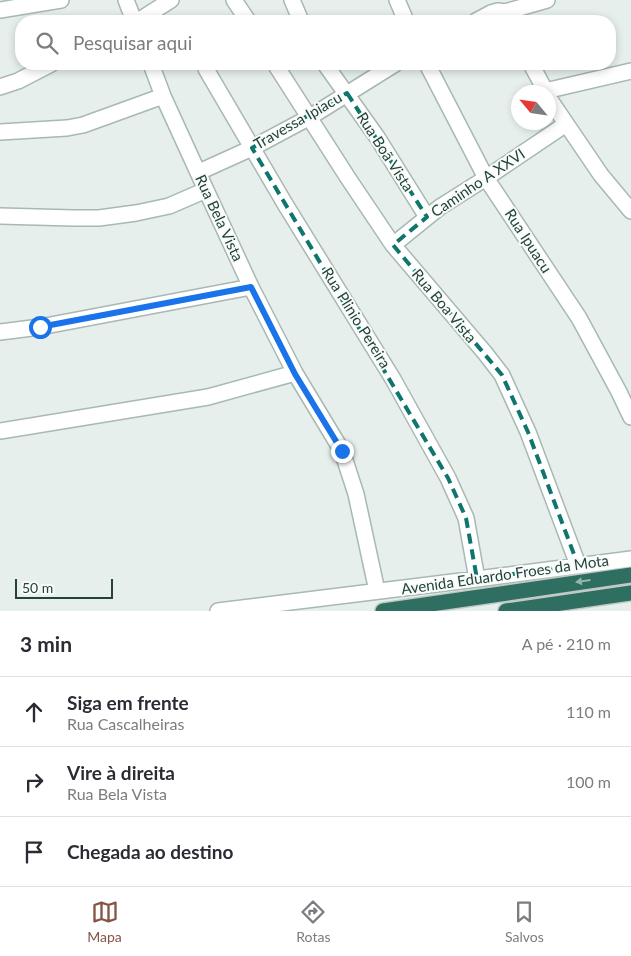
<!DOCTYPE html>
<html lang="pt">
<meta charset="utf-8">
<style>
:root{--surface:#fff;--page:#f2f2f3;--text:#2b2b33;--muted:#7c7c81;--line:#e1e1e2;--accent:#855347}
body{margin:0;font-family:Lato,sans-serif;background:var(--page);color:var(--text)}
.compass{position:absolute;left:511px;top:85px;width:45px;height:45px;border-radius:50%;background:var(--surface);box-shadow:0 2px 8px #0003;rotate:299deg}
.scale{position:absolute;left:15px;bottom:12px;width:98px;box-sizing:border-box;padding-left:5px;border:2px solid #24423a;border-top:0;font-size:14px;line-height:18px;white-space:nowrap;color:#24423a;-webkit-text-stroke:4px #f7fbf9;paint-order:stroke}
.stop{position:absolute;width:15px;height:15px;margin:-11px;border:4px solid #1a73e8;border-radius:50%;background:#fff}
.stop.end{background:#1a73e8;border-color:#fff;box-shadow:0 1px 5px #0008}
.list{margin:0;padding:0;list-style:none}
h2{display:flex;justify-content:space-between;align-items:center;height:65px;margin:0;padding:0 20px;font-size:21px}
h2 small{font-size:16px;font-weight:400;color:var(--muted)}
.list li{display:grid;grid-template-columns:32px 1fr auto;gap:15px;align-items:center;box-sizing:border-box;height:70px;padding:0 20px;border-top:1px solid var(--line)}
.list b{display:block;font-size:19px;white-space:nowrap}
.list p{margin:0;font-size:16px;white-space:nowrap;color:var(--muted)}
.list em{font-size:16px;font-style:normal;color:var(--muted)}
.icon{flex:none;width:28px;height:28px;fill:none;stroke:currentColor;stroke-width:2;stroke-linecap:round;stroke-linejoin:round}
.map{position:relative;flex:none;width:631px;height:611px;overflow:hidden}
.search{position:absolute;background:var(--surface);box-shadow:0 2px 8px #0003;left:15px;right:15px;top:15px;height:55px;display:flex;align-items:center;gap:12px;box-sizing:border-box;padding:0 18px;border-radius:20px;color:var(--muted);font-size:19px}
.sheet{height:275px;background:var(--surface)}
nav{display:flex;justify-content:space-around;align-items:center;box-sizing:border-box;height:70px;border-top:1px solid var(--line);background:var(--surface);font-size:14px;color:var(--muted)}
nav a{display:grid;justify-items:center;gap:2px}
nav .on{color:var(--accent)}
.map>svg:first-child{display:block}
</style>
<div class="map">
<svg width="631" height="611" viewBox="0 0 631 611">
<rect width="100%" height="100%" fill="#e6efeb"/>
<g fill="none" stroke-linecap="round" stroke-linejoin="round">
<g stroke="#a8b8b2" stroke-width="18">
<path id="minor" d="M 126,0 L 134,21
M 234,0 L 248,21
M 292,0 L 301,21
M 397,0 L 406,21
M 0,10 L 61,0
M 138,21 L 171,0
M 476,21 L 491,13 L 498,11 L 505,12 L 547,0
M 151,64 L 163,96 L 206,190 L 251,287 L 295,373 L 342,451 L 356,494 L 377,591
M 275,64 L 348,178 L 393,245 L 485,353 L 502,375 L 528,432 L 578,565
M 325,64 L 377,137 L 427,217
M 427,64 L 486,178 L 579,318 L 619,392 L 631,417
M 531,64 L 546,92
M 206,69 L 285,204 L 393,379 L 448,478 L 466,518 L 477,579
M 0,87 L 18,81 L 51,64
M 545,91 L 631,71
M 548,97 L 601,175 L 631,211
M 0,132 L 67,128 L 83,125 L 163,96
M 199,172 L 252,148 L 310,117 L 395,64
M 0,216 L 73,218 L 99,218 L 136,213 L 169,206 L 206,190
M 393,245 L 440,207 L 486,178 L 566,124
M 0,332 L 40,327 L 251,287
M 0,431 L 208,397 L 295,373
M 218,611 L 477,579 L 631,559"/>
</g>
<g stroke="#c2cac8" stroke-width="18">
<path id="highway" d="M 383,611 L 631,575
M 506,611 L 631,593"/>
</g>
<use href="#minor" stroke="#fff" stroke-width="15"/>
<use href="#highway" stroke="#2f6f62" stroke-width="15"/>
</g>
<defs><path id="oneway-solid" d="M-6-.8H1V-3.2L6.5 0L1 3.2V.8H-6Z" transform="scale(1.25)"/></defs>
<use fill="#93b5ae" href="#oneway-solid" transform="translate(583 581) rotate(172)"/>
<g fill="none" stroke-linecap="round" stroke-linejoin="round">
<path stroke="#1a73e8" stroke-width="6" d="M 40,327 L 251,287 L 295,374 L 342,451"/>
</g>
<path fill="none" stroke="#0f766e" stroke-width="4" stroke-dasharray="10 6" stroke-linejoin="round" d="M 347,93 L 427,217 L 393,245 L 502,375 L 528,432 L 578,565 L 477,579 L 466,518 L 448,478 L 252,148 Z"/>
<g text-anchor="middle" stroke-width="4" stroke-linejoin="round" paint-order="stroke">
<g font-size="15" fill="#24423a" stroke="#f7fbf9">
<text transform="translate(298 121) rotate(-30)" y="5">Travessa Ipiacu</text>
<text transform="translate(385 152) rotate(57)" y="5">Rua Boã Vista</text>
<text transform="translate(478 183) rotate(-34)" y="5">Caminho A XXVI</text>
<text transform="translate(219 218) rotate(65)" y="5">Rua Bela Vista</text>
<text transform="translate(528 241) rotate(57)" y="5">Rua Ipuacu</text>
<text transform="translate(444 306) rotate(50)" y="5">Rua Boa Vista</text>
<text transform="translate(356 318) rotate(58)" y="5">Rua Plinio Pereira</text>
<text transform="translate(505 575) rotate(-8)" y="5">Avenida Eduardo Froes da Mota</text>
</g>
</g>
</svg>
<svg class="compass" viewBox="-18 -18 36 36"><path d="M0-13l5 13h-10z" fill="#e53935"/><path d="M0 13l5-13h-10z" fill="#7c7c81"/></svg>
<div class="scale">50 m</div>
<div class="stop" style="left:40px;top:327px"></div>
<div class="stop end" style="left:342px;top:451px"></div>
<div class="search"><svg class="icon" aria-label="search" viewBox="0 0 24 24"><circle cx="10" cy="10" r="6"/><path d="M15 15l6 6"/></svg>Pesquisar aqui</div>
</div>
<section class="sheet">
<h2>3 min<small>A pé · 210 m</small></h2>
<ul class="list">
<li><svg class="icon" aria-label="ahead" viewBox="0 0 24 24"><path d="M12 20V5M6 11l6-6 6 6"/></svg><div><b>Siga em frente</b><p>Rua Cascalheiras</p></div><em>110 m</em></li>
<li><svg class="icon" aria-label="right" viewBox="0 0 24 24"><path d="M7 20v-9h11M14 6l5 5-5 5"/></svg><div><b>Vire à direita</b><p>Rua Bela Vista</p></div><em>100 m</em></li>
<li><svg class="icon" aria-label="arrive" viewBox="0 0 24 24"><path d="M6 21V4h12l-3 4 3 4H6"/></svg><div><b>Chegada ao destino</b></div></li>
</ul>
</section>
<nav>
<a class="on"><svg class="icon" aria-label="map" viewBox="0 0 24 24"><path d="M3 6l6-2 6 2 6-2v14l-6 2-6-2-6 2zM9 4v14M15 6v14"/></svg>Mapa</a>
<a><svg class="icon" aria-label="directions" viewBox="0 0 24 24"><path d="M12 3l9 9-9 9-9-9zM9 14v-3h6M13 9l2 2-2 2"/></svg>Rotas</a>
<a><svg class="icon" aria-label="saved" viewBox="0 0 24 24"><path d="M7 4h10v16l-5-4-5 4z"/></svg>Salvos</a>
</nav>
